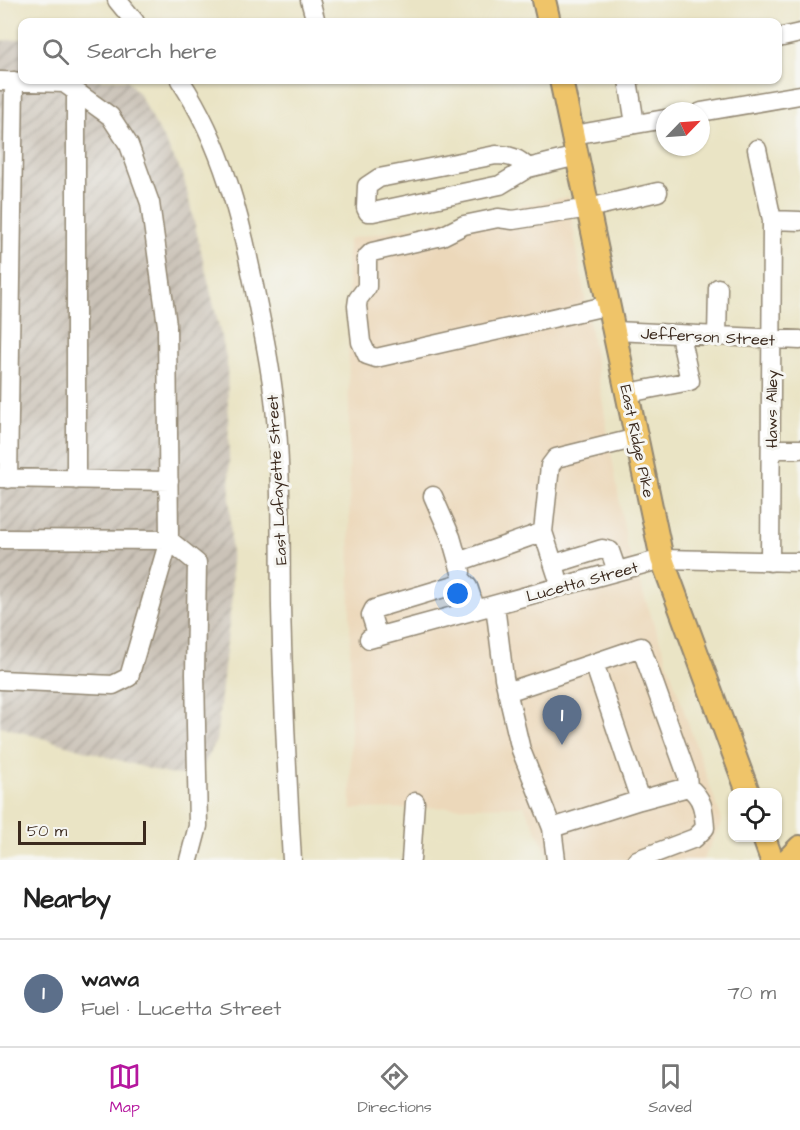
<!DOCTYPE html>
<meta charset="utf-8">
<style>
:root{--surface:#fff;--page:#f2f2f2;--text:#222;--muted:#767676;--line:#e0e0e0;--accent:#b5179e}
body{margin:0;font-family:"Architects Daughter",sans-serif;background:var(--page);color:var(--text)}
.controls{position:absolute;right:18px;bottom:18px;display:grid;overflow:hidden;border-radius:12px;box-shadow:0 2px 4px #0004}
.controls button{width:54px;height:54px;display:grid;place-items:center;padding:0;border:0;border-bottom:2px solid var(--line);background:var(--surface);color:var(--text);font:30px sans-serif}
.compass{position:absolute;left:656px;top:102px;width:54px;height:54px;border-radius:50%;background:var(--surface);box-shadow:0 2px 4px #0004;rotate:65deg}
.scale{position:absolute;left:18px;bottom:15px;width:128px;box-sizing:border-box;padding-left:6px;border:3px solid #3b2a1e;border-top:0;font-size:16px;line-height:21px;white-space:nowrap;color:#3b2a1e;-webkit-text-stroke:4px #f6f6f2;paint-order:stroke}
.you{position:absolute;left:458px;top:594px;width:21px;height:21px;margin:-15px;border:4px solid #fff;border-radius:50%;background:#1a73e8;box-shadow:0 0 0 9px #1a73e833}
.badge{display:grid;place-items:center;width:39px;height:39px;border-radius:50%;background:var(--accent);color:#fff;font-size:20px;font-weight:700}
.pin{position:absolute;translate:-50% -50px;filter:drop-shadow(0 2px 3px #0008)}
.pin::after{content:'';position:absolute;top:32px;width:21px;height:18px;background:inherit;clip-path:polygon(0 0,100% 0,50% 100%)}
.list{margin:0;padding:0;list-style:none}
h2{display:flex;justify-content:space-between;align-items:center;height:78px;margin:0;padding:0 24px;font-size:26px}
h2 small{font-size:20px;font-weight:400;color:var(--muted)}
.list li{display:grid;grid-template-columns:39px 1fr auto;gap:18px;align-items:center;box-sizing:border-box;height:108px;padding:0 24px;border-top:2px solid var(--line)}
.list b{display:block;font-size:22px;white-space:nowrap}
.list p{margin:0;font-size:20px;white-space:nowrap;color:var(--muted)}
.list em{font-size:20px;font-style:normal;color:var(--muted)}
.icon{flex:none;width:33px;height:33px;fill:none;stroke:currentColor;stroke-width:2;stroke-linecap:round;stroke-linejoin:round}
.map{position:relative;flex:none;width:800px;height:860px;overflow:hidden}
.search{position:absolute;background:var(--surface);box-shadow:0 2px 4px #0004;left:18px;right:18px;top:18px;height:66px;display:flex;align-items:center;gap:15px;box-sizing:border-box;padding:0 21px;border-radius:12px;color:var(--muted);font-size:22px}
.sheet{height:186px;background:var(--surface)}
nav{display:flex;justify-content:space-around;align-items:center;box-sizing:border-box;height:84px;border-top:2px solid var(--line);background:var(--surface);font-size:16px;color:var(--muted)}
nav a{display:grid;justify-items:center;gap:3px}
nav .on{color:var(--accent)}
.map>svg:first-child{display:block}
</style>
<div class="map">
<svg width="800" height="860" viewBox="0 0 800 860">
<defs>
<pattern id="industrial-furrows" width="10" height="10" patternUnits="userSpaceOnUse" patternTransform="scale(1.5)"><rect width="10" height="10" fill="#cbc3b8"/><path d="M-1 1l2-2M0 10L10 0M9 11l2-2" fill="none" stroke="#a69f95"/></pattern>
</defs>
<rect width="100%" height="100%" fill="#f6f6f2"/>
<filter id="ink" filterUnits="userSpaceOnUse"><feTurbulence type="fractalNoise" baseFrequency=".0167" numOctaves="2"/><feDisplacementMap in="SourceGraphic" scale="12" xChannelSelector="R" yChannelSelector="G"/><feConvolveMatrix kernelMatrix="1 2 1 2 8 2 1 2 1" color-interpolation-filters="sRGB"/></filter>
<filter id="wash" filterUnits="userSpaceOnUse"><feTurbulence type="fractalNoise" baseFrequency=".008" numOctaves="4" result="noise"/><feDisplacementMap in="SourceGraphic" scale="24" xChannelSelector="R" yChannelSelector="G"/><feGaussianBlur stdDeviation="1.35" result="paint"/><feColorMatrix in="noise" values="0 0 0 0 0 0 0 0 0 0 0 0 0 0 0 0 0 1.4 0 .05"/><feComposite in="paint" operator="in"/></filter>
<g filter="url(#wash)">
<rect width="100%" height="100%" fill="#eae4c5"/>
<path fill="#ecd8ba" d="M 568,197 L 627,546 L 722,821 L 703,860 L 551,860 L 524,806 L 351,809 L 348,239 Z"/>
<path fill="url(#industrial-furrows)" d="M 22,39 L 22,80 L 127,80 L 139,94 L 183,175 L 227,361 L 232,596 L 216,741 L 198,776 L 167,774 L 0,726 L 0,41 Z"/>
</g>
<g filter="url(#ink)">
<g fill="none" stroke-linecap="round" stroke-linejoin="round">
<g stroke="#928772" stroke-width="21">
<path id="minor" d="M 117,0 L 135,22
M 310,0 L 316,22
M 778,38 L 800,33
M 180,80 C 223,145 241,219 256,296 C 265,340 274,385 277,430 C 282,489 280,548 281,607 C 283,691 287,776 292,860
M 628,80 L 635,124
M 0,81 L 64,83 L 110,116 L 129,145 L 150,203 L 167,325 L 169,540 L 129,677 L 113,685 L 0,680
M 701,112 L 800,95
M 573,135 L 665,119
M 757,149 L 772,220 L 770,562
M 528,168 C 518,158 510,155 496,155 L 379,178 L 367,186 L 366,208 L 368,212 L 373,212 L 500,185 L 528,168 L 577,156
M 772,220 L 800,221
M 610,305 L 376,358 L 367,355 L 361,342 L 357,306 L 358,299 L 367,287 L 367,257 L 372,252 L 442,236 L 464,225 L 498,218 L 513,220 L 589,208 L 658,192
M 615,331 L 800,340
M 717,337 L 718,288
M 628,393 L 690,381 L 680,335
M 771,449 L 800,449
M 0,478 L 169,481
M 8,479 L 14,81
M 76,480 L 76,92
M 433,496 L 451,537 L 461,572
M 543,532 L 557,575
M 0,539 L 169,540 L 197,563 L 195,674 L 198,826 L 189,860
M 458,562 L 543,532 L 550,466 L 556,458 L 637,438
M 554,564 L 602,549 L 610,551 L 617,571
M 495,605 L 504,678 L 521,750 L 552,828 L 556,860
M 378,637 L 371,615 L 374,609 L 464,582 L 468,587 L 476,610
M 369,639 L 662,559 L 800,562
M 594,663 L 641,647 L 687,775 L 688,787 L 640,800
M 507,692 L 594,663 L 640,800 L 552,828
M 411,860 L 415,802
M 637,860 L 695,838 L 705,828 C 704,811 703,797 688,787"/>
</g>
<g stroke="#928772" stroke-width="26">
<path id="major" d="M 544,0 L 549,22
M 561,80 L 662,559 L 748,792
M 764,838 L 772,860
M 787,860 L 800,847"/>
</g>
<use href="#minor" stroke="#fff" stroke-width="18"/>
<use href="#major" stroke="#efc469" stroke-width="22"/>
</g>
</g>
<g text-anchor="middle" stroke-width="6" stroke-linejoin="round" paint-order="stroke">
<g font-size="16" fill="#3b2a1e" stroke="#f6f6f2">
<text transform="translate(708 336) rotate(3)" y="6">Jefferson Street</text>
<text transform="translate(771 409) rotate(-90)" y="6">Haws Alley</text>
<text transform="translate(638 441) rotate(78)" y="6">East Ridge Pike</text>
<text transform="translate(276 480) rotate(-93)" y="6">East Lafayette Street</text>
<text transform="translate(582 581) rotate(-15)" y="6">Lucetta Street</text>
</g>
</g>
</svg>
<div class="controls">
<button><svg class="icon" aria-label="locate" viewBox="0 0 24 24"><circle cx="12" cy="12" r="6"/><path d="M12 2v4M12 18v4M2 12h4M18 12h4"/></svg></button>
</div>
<svg class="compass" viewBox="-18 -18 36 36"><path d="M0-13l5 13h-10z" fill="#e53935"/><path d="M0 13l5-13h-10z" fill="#767676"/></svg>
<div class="scale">50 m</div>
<div class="you"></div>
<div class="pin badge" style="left:562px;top:745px;background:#5c6f8a">1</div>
<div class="search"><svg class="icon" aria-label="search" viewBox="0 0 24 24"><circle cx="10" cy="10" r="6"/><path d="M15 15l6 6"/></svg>Search here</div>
</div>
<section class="sheet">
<h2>Nearby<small></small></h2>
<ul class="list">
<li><span class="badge" style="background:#5c6f8a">1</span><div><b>wawa</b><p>Fuel · Lucetta Street</p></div><em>70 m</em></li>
</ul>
</section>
<nav>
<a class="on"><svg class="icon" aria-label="map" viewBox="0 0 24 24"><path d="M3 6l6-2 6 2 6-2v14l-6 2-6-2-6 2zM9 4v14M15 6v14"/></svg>Map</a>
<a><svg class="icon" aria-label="directions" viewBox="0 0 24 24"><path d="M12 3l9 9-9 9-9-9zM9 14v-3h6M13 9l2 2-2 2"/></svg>Directions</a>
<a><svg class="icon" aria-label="saved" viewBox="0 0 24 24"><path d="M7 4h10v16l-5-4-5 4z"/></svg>Saved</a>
</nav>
